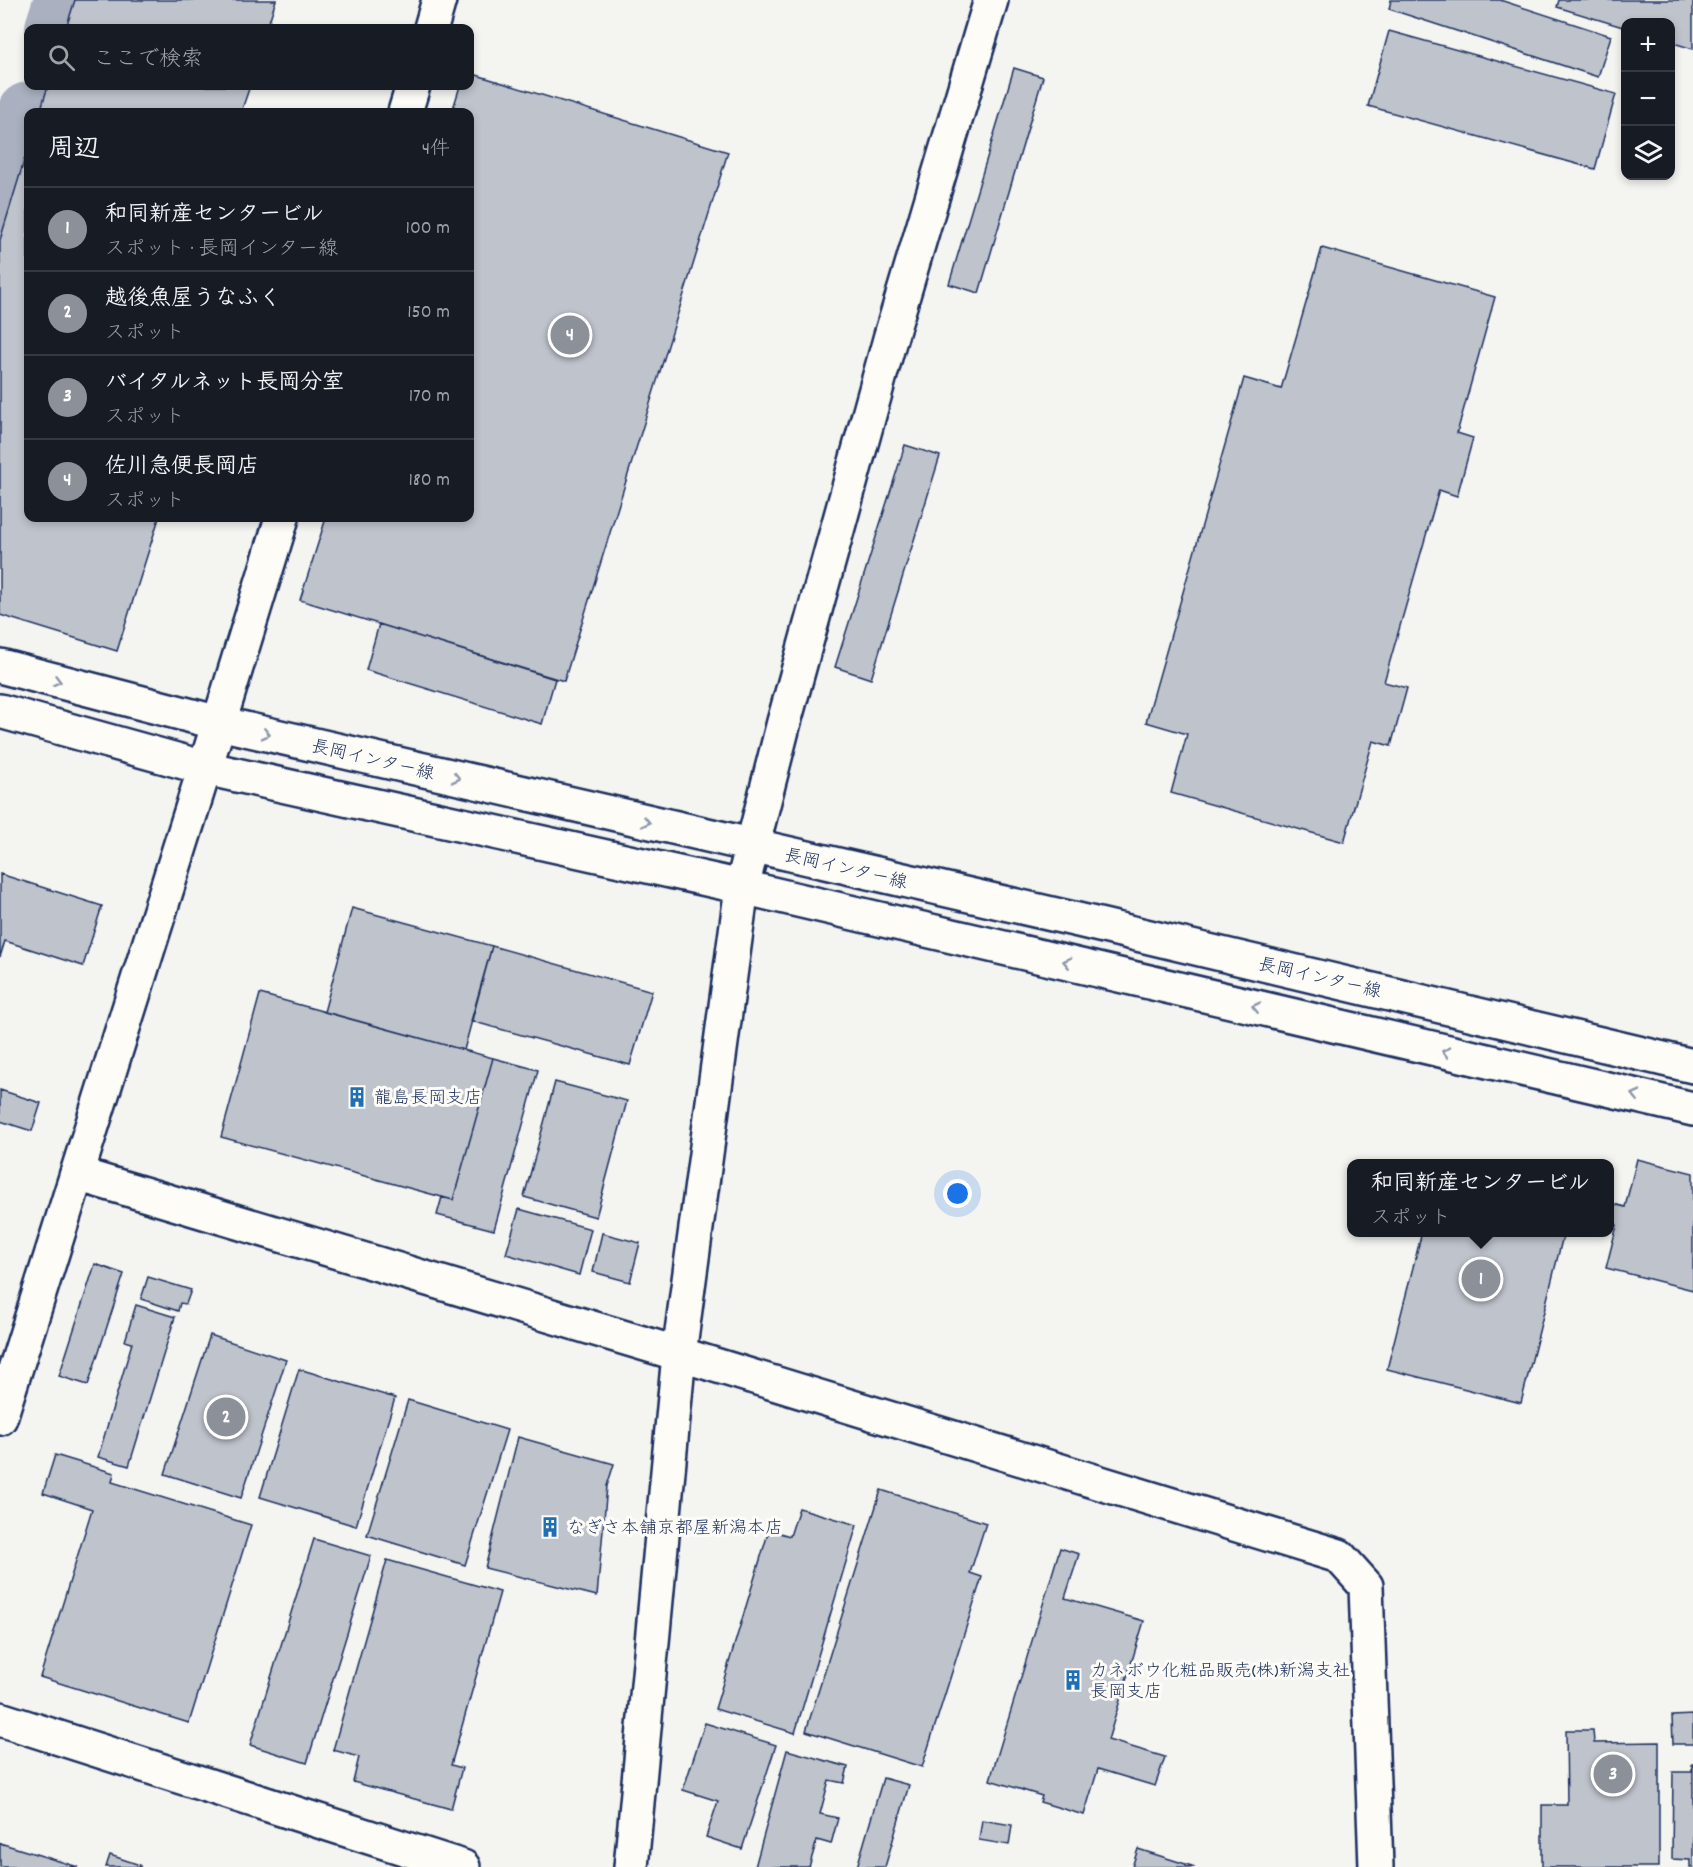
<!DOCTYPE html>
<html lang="ja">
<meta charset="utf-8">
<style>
:root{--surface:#171b24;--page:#242831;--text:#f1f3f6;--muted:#9ea1a6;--line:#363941;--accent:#8c9099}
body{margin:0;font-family:Dekko,"Klee One",sans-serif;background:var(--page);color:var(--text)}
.controls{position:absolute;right:18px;top:18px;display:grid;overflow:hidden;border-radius:12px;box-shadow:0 3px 9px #0003}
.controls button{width:54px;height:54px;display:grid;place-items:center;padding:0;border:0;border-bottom:2px solid var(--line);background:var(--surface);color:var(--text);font:30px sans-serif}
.you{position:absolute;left:958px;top:1194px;width:21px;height:21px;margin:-15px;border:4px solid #fff;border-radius:50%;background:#1a73e8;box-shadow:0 0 0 9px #1a73e833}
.badge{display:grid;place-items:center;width:39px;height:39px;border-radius:50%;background:var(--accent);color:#fff;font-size:20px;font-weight:700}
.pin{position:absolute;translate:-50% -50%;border:3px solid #fff;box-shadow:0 2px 6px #0006}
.popup{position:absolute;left:1347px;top:1159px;width:267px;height:78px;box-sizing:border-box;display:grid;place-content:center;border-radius:12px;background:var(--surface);filter:drop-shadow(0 2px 4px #0005);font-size:20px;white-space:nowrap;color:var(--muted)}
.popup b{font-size:22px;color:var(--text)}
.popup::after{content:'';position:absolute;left:50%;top:100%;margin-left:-12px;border:12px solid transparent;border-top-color:var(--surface)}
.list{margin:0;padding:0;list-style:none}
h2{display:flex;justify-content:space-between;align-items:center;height:78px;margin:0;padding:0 24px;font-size:26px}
h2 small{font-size:20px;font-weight:400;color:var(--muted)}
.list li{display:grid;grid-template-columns:39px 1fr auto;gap:18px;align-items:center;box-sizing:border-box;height:84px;padding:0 24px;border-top:2px solid var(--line)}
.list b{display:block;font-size:22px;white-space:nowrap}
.list p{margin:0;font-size:20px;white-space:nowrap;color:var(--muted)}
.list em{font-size:20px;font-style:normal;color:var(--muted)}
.icon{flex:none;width:33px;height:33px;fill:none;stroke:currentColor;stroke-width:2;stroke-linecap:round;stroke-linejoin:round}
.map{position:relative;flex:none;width:1693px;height:1867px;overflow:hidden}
.search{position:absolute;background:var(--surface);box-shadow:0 3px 9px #0003;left:24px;top:24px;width:450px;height:66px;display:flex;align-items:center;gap:15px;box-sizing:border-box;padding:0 21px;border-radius:12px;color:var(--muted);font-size:22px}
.panel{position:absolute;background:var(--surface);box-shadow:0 3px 9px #0003;left:24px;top:108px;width:450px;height:414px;border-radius:12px}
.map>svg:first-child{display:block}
</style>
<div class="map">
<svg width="1693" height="1867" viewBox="0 0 1693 1867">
<rect width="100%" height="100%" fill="#f4f4f1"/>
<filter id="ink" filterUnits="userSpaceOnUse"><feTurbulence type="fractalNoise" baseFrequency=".0167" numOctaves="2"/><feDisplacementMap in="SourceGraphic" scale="12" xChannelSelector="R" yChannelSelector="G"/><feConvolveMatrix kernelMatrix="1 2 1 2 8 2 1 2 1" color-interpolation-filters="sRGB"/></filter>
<g filter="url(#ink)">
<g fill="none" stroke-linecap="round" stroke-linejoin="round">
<path stroke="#aab0bf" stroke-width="62" d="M 56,28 L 65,0
M 0,206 L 28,113"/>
</g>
<path fill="#bfc3cc" stroke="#1b2f5e" stroke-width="1.5" d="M 75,0 L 276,0 L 267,28 L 66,28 Z
M 1391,0 L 1500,0 L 1611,36 L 1598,77 L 1389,9 Z
M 1559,0 L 1693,0 L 1693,49 L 1670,42 L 1670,22 L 1626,22 L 1626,28 L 1557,7 Z
M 1389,31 L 1616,94 L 1595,169 L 1368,106 Z
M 1014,68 L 1043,77 L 979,293 L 949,284 Z
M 470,73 L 728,152 L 564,681 L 300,600 L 326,518 L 470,518 L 470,112 L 452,112 L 460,86 L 470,86 Z
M 48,86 L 250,86 L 241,112 L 40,112 Z
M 28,148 L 28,518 L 159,518 L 117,651 L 0,615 L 0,240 Z
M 1322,248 L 1495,297 L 1457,433 L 1473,438 L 1457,496 L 1439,490 L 1384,682 L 1407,688 L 1391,746 L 1373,741 L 1344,842 L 1171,793 L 1187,734 L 1146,722 L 1244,378 L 1281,389 Z
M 905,445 L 940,456 L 871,679 L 835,667 Z
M 379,624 L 555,679 L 542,724 L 366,670 Z
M 0,874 L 102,906 L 83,966 L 5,941 L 0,957 Z
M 352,908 L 492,946 L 464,1050 L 324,1012 Z
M 492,946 L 652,991 L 630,1065 L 471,1021 Z
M 260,994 L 493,1058 L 453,1200 L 221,1137 Z
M 493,1058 L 538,1070 L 494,1230 L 437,1215 L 442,1197 L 453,1200 Z
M 555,1082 L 627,1101 L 596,1217 L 524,1197 Z
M 0,1090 L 41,1103 L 32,1131 L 0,1121 Z
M 1637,1159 L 1693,1173 L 1693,1290 L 1606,1268 L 1617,1225 L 1610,1223 L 1610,1203 L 1625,1207 Z
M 519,1209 L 591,1229 L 579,1275 L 506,1254 Z
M 1422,1232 L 1564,1232 L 1521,1403 L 1387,1369 Z
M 602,1233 L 640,1243 L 630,1282 L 593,1272 Z
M 95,1264 L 124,1274 L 88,1385 L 59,1376 Z
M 148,1277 L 191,1290 L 186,1304 L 180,1303 L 178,1311 L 141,1299 Z
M 136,1305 L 175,1317 L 129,1466 L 98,1457 L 132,1343 L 125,1341 Z
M 210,1335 L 286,1360 L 241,1498 L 165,1474 Z
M 299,1369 L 395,1398 L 356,1526 L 260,1497 Z
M 408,1400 L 507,1430 L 465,1565 L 367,1535 Z
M 518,1437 L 614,1464 L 607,1486 L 597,1596 L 485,1568 Z
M 55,1455 L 114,1473 L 112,1482 L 251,1525 L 189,1723 L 40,1677 L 92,1509 L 43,1493 Z
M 881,1490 L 986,1523 L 970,1573 L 982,1577 L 922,1767 L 806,1731 Z
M 799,1508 L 857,1525 L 795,1733 L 715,1709 L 769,1530 L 790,1536 Z
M 314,1539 L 371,1556 L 307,1763 L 250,1745 Z
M 1060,1548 L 1079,1554 L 1065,1598 L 1144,1621 L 1108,1740 L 1165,1757 L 1155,1786 L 1098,1769 L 1084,1815 L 1040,1802 L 1042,1796 L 990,1780 Z
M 387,1560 L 500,1592 L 451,1765 L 462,1768 L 451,1809 L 353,1782 L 359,1757 L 333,1750 Z
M 1693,1715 L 1693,1744 L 1673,1744 L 1672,1716 Z
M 705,1723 L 776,1745 L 742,1849 L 706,1837 L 718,1801 L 683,1790 Z
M 1566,1730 L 1593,1730 L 1594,1743 L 1659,1742 L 1659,1867 L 1542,1867 L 1542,1805 L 1567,1805 Z
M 787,1750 L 848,1767 L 844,1783 L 829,1780 L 820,1814 L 838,1818 L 831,1844 L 817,1840 L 809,1867 L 755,1867 Z
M 1692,1764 L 1693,1764 L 1693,1867 L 1690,1867 L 1690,1860 L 1672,1859 L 1673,1772 L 1692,1772 Z
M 883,1778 L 909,1785 L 885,1867 L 857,1867 Z
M 982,1820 L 1012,1825 L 1009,1845 L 979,1840 Z
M 0,1843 L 78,1867 L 0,1867 Z
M 1138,1849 L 1195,1867 L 1132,1867 Z
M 110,1855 L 140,1865 L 140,1867 L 106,1867 Z"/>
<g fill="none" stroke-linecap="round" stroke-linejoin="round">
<g stroke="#1b2f5e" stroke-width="38">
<path id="minor" d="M 77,1174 L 679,1354 L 1339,1556 L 1366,1586 L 1376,1867
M 0,1719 L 463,1867"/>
</g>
<g stroke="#1b2f5e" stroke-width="38">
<path id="tertiary" d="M 431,28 L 439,0
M 405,112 L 413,86
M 0,1418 L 219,723 L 282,518
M 631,1867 L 679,1354 L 742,887 L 784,722 L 890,339 L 991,0"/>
</g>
<g stroke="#1b2f5e" stroke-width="38">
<path id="primary" d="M 0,666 L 219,723 L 1078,920 L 1693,1066
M 0,711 L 205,768 L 742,887 L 1693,1109"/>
</g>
<use href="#minor" stroke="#fdfcf7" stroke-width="33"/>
<use href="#tertiary" stroke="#fdfcf7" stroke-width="33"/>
<use href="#primary" stroke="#fdfcf7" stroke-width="33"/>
</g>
<defs><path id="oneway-chevron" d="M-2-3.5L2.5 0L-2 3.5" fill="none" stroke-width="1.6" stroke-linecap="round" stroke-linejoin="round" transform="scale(1.5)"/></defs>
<g stroke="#8c96aa">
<use href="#oneway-chevron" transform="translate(57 681) rotate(15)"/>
<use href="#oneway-chevron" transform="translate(266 734) rotate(13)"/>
<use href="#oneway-chevron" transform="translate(456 778) rotate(13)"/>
<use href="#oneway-chevron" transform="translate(646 822) rotate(13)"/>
<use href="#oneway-chevron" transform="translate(1067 962) rotate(-167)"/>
<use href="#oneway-chevron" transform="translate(1256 1007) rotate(-167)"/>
<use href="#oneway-chevron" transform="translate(1446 1052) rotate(-167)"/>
<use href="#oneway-chevron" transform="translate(1636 1095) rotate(-167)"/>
</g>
</g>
<defs>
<g id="building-bare" transform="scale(1.62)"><path d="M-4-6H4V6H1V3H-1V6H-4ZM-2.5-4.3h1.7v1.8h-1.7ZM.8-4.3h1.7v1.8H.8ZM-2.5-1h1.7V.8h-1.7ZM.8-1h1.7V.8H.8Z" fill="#1f6fb2" stroke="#fdfcf7" stroke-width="2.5" paint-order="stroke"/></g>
</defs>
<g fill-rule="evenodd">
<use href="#building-bare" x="357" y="1097"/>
<use href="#building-bare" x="550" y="1527"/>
<use href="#building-bare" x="1073" y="1680"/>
</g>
<g text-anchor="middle" stroke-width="6" stroke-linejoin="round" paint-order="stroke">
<g font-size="18" fill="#1b2f5e" stroke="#fdfcf7">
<text transform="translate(373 759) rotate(13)" y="6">長岡インター線</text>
<text transform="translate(846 868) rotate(13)" y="6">長岡インター線</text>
<text transform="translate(1320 977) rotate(13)" y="6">長岡インター線</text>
</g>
<g font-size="18" fill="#1b2f5e" stroke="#fdfcf7" text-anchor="start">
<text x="374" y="1103">龍島長岡支店</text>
<text x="567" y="1533">なぎさ本舗京都屋新潟本店</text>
<text x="1090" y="1676">カネボウ化粧品販売(株)新潟支社<tspan x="1090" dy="21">長岡支店</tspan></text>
</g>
</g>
</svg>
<div class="controls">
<button>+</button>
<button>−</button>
<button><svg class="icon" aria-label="layers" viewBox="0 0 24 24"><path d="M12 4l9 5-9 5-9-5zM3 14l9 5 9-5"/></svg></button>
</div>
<div class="you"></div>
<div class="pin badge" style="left:1481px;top:1279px">1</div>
<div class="popup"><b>和同新産センタービル</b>スポット</div>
<div class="pin badge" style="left:226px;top:1417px">2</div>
<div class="pin badge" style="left:1613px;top:1774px">3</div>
<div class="pin badge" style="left:570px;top:335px">4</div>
<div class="search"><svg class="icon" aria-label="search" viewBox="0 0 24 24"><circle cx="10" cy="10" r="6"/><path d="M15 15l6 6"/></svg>ここで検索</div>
<section class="panel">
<h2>周辺<small>4件</small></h2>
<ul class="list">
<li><span class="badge">1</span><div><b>和同新産センタービル</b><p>スポット · 長岡インター線</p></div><em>100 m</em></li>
<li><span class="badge">2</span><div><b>越後魚屋うなふく</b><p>スポット</p></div><em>150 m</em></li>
<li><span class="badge">3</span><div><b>バイタルネット長岡分室</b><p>スポット</p></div><em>170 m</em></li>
<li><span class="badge">4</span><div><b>佐川急便長岡店</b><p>スポット</p></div><em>180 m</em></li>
</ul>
</section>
</div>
